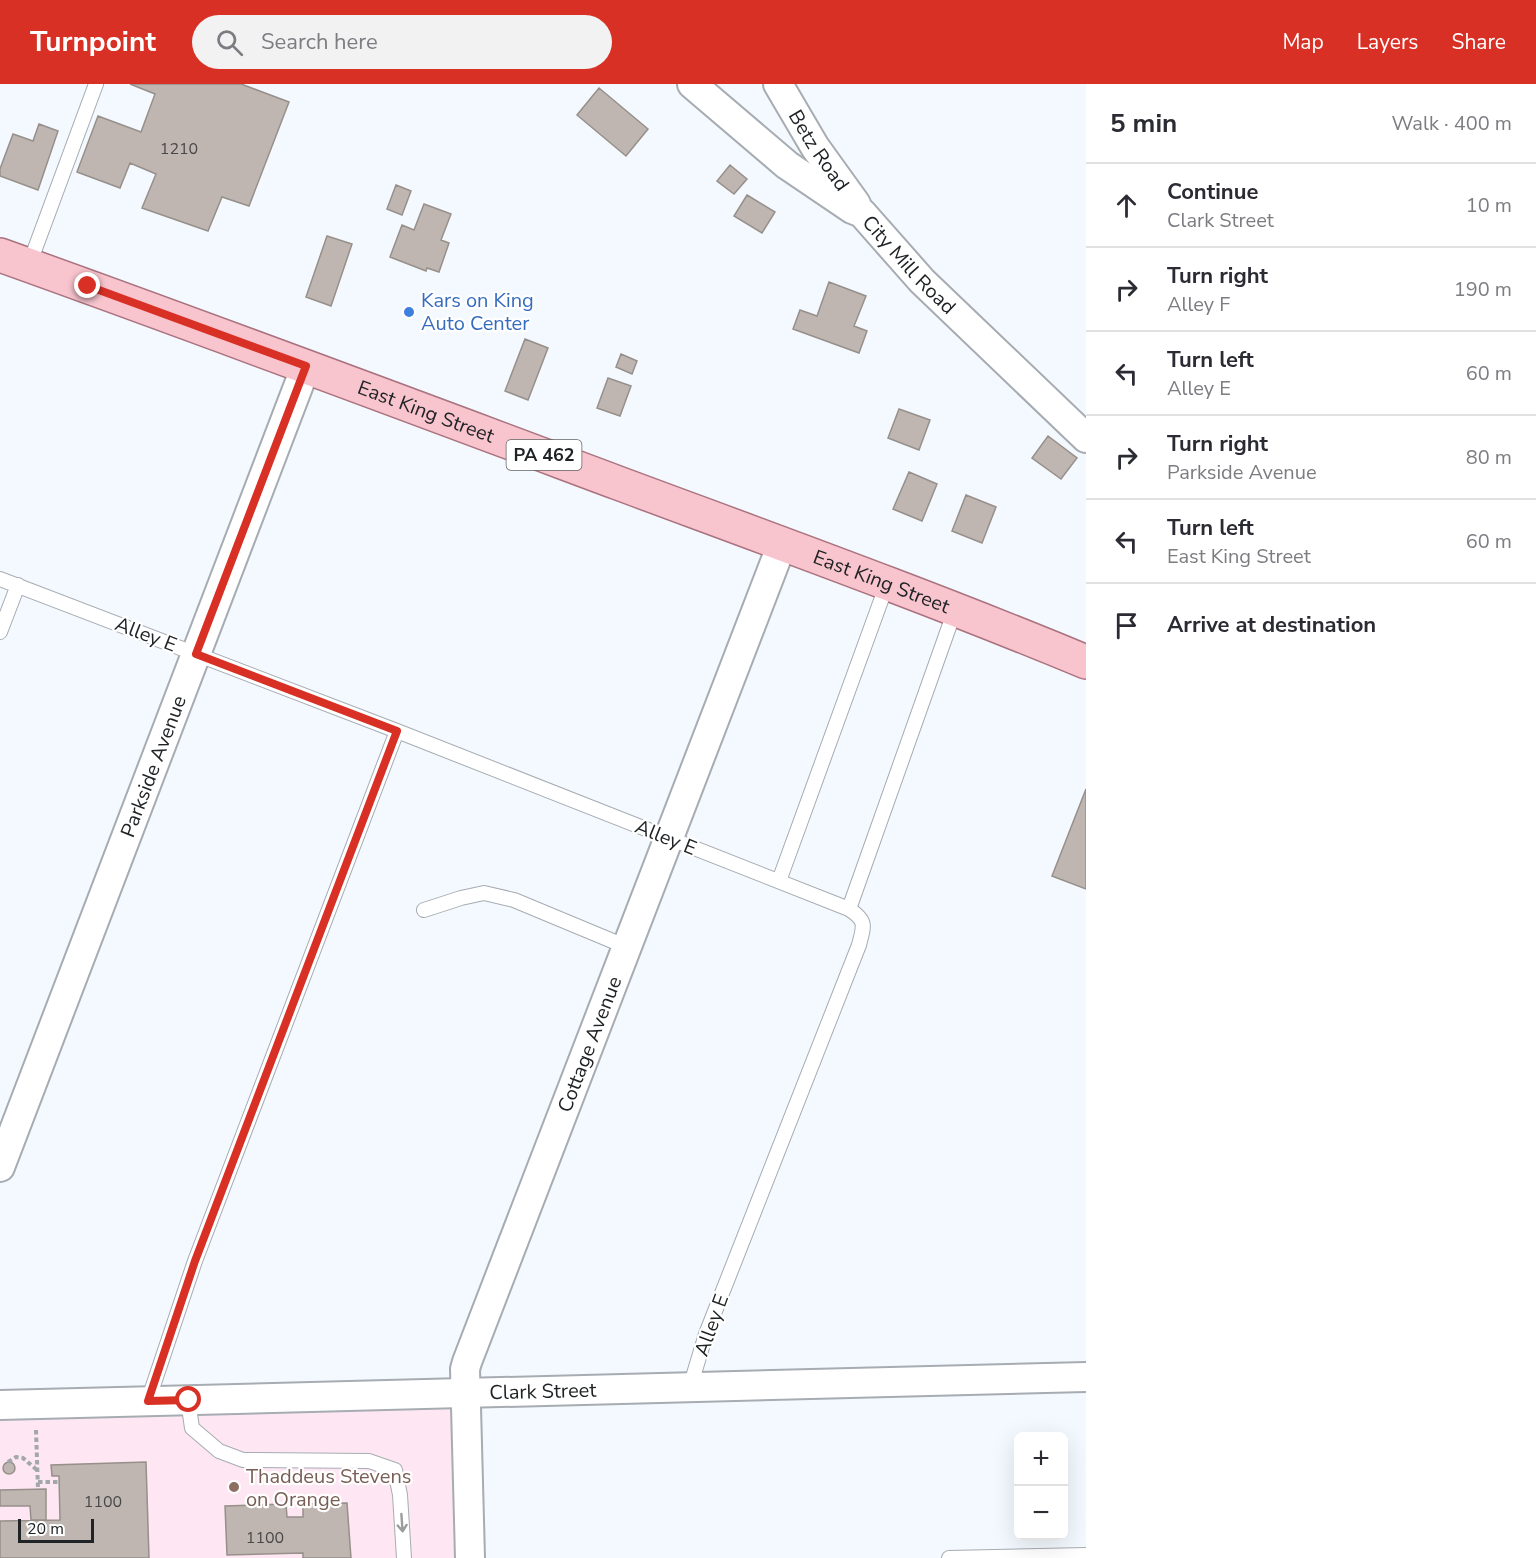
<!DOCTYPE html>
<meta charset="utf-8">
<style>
:root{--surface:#fff;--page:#f2f2f3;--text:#2b2b33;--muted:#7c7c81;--line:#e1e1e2;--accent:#d93025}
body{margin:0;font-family:"Nunito Sans",sans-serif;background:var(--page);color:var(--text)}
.controls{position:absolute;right:18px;bottom:18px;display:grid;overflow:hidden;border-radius:9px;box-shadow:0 6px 24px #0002}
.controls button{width:54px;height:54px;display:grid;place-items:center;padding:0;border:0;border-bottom:2px solid var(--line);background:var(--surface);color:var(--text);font:30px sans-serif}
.scale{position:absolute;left:18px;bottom:15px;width:76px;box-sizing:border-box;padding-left:6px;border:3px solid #202325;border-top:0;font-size:16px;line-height:21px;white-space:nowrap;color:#202325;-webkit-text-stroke:4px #fff;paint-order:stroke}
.stop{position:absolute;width:18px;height:18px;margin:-14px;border:4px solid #d93025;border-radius:50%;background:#fff}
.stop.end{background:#d93025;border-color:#fff;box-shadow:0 2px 6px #0008}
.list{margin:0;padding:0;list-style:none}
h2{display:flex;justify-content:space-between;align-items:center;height:78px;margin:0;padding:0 24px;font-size:26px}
h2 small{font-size:20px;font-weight:400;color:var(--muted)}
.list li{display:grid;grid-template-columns:39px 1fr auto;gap:18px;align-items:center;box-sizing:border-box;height:84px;padding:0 24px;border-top:2px solid var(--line)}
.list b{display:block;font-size:22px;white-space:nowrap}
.list p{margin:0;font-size:20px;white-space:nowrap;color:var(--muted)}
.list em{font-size:20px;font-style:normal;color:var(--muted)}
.icon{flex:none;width:33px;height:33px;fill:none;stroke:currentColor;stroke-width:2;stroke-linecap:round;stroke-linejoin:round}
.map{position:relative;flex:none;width:1086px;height:1474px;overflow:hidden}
header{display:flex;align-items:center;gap:36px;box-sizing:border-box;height:84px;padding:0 30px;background:var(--accent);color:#fff}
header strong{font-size:28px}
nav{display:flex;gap:33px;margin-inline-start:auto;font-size:21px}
.search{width:420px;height:54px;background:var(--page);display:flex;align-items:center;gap:15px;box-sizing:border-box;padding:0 21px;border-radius:33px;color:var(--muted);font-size:22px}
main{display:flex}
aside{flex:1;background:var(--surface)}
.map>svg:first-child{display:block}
</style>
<header>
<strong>Turnpoint</strong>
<div class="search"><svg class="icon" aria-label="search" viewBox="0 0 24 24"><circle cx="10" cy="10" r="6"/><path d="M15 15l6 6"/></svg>Search here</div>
<nav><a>Map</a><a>Layers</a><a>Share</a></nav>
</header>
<main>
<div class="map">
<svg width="1086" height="1474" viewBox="0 0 1086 1474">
<rect width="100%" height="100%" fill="#f3f9fe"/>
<path fill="#fee7f3" d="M 466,1309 L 470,1474 L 0,1474 L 0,1321 Z"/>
<path fill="#bfb6b2" stroke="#968f8a" stroke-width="1.5" d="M 130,0 L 241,0 L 289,18 L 249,122 L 222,113 L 208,147 L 142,124 L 156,90 L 130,79 L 120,104 L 77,88 L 98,32 L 141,48 L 155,10 Z
M 599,4 L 648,45 L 626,72 L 577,31 Z
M 39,40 L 58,47 L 38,106 L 0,92 L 0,85 L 13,50 L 33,57 Z
M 730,81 L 747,95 L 734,110 L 717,97 Z
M 396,101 L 411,107 L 402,131 L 387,125 Z
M 747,111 L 775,128 L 762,149 L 734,132 Z
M 424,120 L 451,130 L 441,156 L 449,159 L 439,188 L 427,184 L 426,187 L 390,173 L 402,141 L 414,146 Z
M 327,152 L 352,160 L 331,222 L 306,213 Z
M 829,198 L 866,212 L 854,242 L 867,247 L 859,269 L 793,245 L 800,226 L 817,232 Z
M 525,255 L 548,264 L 528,316 L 505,307 Z
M 621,270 L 637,277 L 632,290 L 616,283 Z
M 608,294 L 631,302 L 620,332 L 597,324 Z
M 899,325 L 930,336 L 919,366 L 888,354 Z
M 1048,352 L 1077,374 L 1061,395 L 1032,374 Z
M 909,388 L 937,400 L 922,437 L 893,425 Z
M 966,411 L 996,423 L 982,459 L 952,447 Z
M 1086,705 L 1086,805 L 1052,792 Z
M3 1384a6 6 0 1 1 12 0a6 6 0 1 1-12 0Z
M 146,1378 L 149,1474 L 0,1474 L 0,1437 L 60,1436 L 59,1392 L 52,1392 L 51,1381 Z
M 46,1405 L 46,1436 L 31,1436 L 30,1422 L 0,1422 L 0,1406 Z
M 347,1419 L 351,1474 L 303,1474 L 303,1469 L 227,1471 L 225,1422 L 286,1420 L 287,1433 L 303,1433 L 303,1420 Z"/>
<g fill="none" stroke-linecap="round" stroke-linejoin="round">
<g stroke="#a6acb2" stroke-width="16">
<path id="service" d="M 29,181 L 96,0
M 0,495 L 397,647 L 849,825 C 867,837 864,841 859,861 L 706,1250 L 690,1303
M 0,548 L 18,501
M 779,797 L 887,500
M 849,825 L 955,526
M 424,826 L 461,814 L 484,809 L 514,816 L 627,863
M 188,1316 L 192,1344 L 219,1367 L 243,1376 L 369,1377 L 395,1386 L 400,1411 L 404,1474
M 148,1317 L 195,1177 L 397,647
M 949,1474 L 1086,1471"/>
</g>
<g stroke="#a6acb2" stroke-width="32">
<g id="minor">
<path id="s1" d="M 692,0 L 787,81 L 852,125 L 862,129 L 922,197 L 1086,354"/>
<path id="s2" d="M 778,0 L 815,63 L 856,120"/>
<path id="s3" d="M 0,1083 L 306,282"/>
<path id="s4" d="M 0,1321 L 1086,1293"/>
<path id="s5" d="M 470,1474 L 465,1285 L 467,1278 L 782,460"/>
</g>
</g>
<g stroke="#aa727e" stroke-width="36">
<g id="primary">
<path id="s6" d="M 0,171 C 207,245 412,322 618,399 C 774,457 932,514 1086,578"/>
</g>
</g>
<path stroke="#a2a7ab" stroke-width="4" stroke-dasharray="4.5 3" stroke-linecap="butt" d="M 36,1346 L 38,1405
M 8,1378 L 16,1373 L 23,1374 L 37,1386
M 38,1398 L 59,1398"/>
<use href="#service" stroke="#fff" stroke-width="14"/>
<use href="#minor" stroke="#fff" stroke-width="28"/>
<use href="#primary" stroke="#f8c4ce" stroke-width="33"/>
</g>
<defs><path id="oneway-shaft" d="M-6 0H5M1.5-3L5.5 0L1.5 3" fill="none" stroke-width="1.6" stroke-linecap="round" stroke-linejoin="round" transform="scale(1.5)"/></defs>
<use stroke="#9b9c9d" href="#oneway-shaft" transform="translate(402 1439) rotate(86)"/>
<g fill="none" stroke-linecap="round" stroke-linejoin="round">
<path stroke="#d93025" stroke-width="8" d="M 88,202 L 306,282 L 196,570 L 397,647 L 195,1177 L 148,1317 L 189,1316"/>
</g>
<circle fill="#3f7fe0" stroke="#fff" stroke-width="2" cx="409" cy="228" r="6"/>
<circle fill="#8d6e63" stroke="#fff" stroke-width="2" cx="234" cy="1403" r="6"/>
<g text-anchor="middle" stroke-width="4.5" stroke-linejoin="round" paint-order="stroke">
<g font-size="16" fill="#484848">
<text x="179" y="70">1210</text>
<text x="103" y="1423">1100</text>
<text x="265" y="1459">1100</text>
</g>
<rect fill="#fff" stroke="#636566" stroke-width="1.5" x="506.5" y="356" width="75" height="30" rx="4.5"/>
<g font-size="18" font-weight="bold" fill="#202325">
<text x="544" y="377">PA 462</text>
</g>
<g font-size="20" fill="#202325" stroke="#fff">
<text dy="7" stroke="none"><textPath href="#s2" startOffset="78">Betz Road</textPath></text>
<text dy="7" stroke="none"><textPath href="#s1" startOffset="284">City Mill Road</textPath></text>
<text dy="7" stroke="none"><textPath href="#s6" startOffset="454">East King Street</textPath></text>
<text dy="7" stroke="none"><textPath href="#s6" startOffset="940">East King Street</textPath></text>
<text transform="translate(146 550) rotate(21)" y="7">Alley E</text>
<text dy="7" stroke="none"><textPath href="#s3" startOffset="429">Parkside Avenue</textPath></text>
<text transform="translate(666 753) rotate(22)" y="7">Alley E</text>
<text dy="7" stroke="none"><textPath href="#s5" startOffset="537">Cottage Avenue</textPath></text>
<text transform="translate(711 1241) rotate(-70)" y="7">Alley E</text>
<text dy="7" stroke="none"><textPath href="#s4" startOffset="543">Clark Street</textPath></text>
</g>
<g font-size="20" fill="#366cbe" stroke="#fff" text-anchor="start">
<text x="421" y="223">Kars on King<tspan x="421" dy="23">Auto Center</tspan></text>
</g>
<g font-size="20" fill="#785e54" stroke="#fff" text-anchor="start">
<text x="246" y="1399">Thaddeus Stevens<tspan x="246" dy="23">on Orange</tspan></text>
</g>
</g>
</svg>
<div class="controls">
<button>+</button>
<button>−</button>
</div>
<div class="scale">20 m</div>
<div class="stop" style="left:189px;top:1316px"></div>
<div class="stop end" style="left:88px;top:202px"></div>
</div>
<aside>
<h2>5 min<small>Walk · 400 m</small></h2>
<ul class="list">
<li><svg class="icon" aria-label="ahead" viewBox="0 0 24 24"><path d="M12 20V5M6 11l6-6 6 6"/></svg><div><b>Continue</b><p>Clark Street</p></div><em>10 m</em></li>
<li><svg class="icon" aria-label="right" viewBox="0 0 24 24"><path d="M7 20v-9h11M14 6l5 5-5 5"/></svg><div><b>Turn right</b><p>Alley F</p></div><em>190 m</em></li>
<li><svg class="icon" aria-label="left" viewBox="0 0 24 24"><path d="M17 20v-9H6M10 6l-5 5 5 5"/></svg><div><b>Turn left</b><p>Alley E</p></div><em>60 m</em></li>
<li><svg class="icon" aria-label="right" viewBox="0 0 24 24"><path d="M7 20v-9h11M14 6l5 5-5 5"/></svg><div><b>Turn right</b><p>Parkside Avenue</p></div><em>80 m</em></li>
<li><svg class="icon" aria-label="left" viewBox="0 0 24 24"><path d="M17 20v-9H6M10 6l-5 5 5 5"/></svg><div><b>Turn left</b><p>East King Street</p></div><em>60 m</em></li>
<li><svg class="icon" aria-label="arrive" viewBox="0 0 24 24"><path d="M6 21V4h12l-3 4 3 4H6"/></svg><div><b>Arrive at destination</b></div></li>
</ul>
</aside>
</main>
